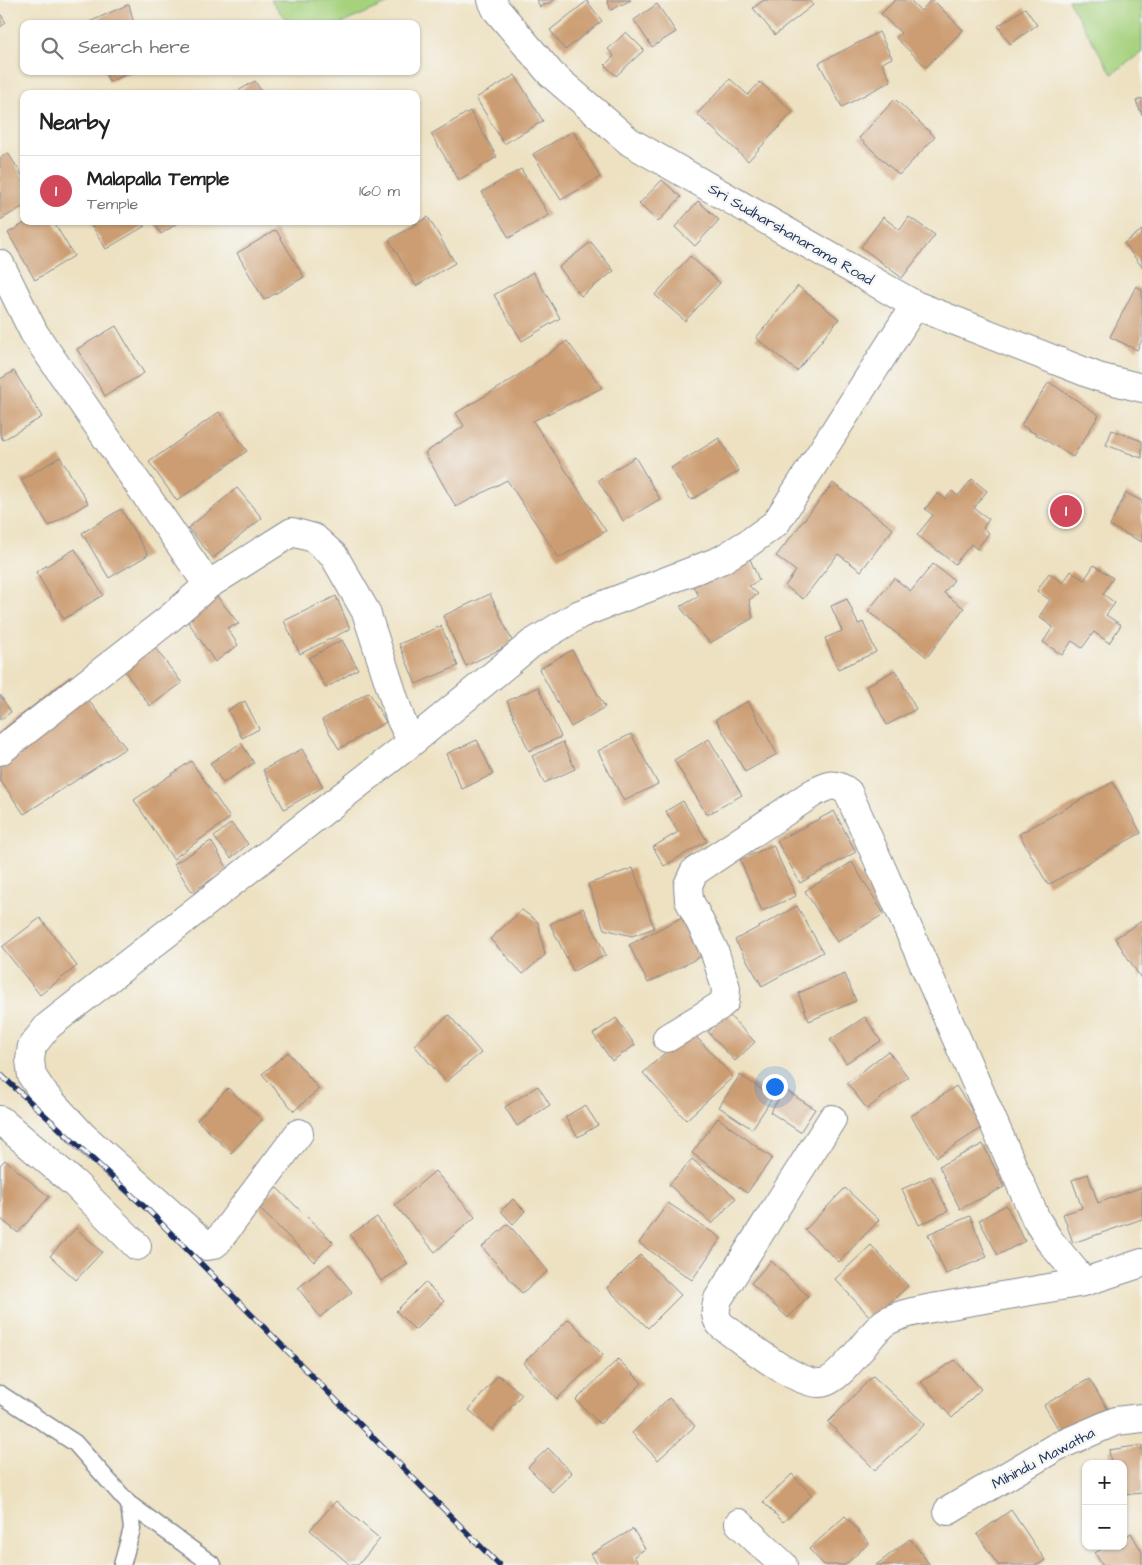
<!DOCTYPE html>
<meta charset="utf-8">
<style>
:root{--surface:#fff;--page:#f2f2f2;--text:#222;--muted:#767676;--line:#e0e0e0;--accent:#d1495b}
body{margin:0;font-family:"Architects Daughter",sans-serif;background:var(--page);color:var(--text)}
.controls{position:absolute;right:15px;bottom:15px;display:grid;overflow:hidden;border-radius:10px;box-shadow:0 1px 4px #0004}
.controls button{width:45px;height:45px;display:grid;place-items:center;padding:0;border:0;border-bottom:1px solid var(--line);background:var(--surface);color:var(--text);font:25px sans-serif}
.you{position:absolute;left:774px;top:1086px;width:18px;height:18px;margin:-12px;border:4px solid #fff;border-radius:50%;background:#1a73e8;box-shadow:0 0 0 8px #1a73e833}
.badge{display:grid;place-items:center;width:32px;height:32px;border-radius:50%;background:var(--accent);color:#fff;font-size:16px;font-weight:700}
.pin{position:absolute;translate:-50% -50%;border:2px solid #fff;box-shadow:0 1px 5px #0006}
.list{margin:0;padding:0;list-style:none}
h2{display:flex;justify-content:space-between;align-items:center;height:65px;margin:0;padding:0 20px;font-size:21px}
h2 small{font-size:16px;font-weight:400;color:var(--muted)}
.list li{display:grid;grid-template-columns:32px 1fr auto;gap:15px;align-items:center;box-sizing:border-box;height:70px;padding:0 20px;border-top:1px solid var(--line)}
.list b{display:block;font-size:19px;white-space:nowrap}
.list p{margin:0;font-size:16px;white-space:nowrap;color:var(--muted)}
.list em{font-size:16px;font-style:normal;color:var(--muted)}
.icon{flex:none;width:28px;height:28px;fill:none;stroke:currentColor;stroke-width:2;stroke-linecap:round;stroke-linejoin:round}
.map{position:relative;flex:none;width:1142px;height:1565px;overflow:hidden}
.search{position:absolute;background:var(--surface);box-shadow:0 1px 4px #0004;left:20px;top:20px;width:400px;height:55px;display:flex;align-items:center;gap:12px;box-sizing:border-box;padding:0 18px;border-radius:10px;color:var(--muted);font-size:19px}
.panel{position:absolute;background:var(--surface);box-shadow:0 1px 4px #0004;left:20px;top:90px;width:400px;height:135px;border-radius:10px}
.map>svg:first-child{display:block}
</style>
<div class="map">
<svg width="1142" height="1565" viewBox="0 0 1142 1565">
<rect width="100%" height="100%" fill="#f6f6f2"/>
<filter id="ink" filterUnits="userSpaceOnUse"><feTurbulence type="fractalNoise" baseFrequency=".02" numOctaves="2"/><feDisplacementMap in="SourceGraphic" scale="10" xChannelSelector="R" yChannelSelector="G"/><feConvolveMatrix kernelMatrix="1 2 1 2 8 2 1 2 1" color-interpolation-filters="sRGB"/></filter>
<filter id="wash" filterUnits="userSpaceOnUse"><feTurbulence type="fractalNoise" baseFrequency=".0096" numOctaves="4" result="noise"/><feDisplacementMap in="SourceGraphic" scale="20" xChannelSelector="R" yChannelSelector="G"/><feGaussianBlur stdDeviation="1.12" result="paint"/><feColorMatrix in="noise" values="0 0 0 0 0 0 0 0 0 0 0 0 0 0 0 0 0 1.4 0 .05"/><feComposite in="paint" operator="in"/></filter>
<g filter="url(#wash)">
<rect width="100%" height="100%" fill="#ede1c1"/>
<path fill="#a6d27e" stroke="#60806e" d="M 271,0 L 396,0 L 340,24 L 293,24 L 283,16 Z
M 1068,0 L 1142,0 L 1142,52 L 1112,74 Z"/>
<g id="blocks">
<path fill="#cc9d72" d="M 537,0 L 555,0 L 540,7 Z
M 607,0 L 631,0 L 611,10 Z
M 764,0 L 809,0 L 813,5 L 775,35 L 753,8 Z
M 895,0 L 910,0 L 921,11 L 931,0 L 933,0 L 963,30 L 926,67 L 896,38 L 901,33 L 881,14 Z
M 587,1 L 602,21 L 565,50 L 550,30 Z
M 129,4 L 134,24 L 85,24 Z
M 657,4 L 676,32 L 652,47 L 634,20 Z
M 1025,8 L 1037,25 L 1010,44 L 998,26 Z
M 0,13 L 6,23 L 0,27 Z
M 626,32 L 644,50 L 616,76 L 605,65 L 614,56 L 608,49 Z
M 879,32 L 892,58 L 882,63 L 891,81 L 842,107 L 819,63 Z
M 105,71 L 134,71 L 109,82 Z
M 515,75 L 543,121 L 504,144 L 476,98 Z
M 730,79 L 748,95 L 760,82 L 793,112 L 748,161 L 697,114 Z
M 255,81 L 263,94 L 233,94 Z
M 1142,98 L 1142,115 L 1136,101 Z
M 895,99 L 935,137 L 899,175 L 859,138 Z
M 470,111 L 497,157 L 459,180 L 431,134 Z
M 573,131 L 600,177 L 561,200 L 533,154 Z
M 8,153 L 24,178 L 24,206 L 0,220 L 0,158 Z
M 521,169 L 549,215 L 509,238 L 482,192 Z
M 662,180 L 681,197 L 658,222 L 639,204 Z
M 698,201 L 719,220 L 695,246 L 675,227 Z
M 428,217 L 455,263 L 416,286 L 389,240 Z
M 883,217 L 900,230 L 909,217 L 935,235 L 902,278 L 861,247 Z
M 28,221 L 53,221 L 74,256 L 35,280 L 8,233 Z
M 89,221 L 142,221 L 145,226 L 106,249 Z
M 153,221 L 181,221 L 161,234 Z
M 276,230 L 304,277 L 264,300 L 237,253 Z
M 1142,230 L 1142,267 L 1124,243 Z
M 591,242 L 614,271 L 581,296 L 559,267 Z
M 690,256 L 720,283 L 685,321 L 655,295 Z
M 533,272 L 560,318 L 522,341 L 494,295 Z
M 798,286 L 839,319 L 797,371 L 756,338 Z
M 1136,286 L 1142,290 L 1142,340 L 1137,350 L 1110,337 Z
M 116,326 L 144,373 L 105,396 L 77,349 Z
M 567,341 L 602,388 L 533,421 L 606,531 L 559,558 L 507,480 L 456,507 L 425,453 L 464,426 L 456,413 L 507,383 Z
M 14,371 L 42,417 L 3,440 L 0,435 L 0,379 Z
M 1049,382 L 1099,415 L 1073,457 L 1021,425 Z
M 219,412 L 247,451 L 177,501 L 149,462 Z
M 1112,430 L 1142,441 L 1142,458 L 1106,445 Z
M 719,438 L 739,471 L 691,500 L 671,468 Z
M 60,457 L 88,503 L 49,526 L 21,480 Z
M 635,457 L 660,499 L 623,521 L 598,480 Z
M 972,479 L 987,491 L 974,508 L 989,519 L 983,528 L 989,533 L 977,549 L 971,544 L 955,564 L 917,535 L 933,515 L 925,509 L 938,493 L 945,499 L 952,491 L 958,496 Z
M 833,483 L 893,529 L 861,571 L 838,554 L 803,599 L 785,586 L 796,571 L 776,556 Z
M 237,488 L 262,518 L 213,558 L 188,528 Z
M 1126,493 L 1142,501 L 1142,542 L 1110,526 Z
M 121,509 L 148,555 L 109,578 L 82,533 Z
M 75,549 L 103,595 L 64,619 L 36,572 Z
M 747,552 L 759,580 L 749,586 L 758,594 L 749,600 L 753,618 L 710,643 L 680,607 L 699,596 L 688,578 Z
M 933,564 L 954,580 L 944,593 L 964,608 L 927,657 L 868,611 L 894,578 L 911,591 Z
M 1094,565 L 1113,578 L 1103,594 L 1115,603 L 1106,615 L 1121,625 L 1109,643 L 1094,632 L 1082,648 L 1072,641 L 1062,655 L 1043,642 L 1053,627 L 1039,617 L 1050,600 L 1037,591 L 1049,573 L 1063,583 L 1071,571 L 1084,580 Z
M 205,581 L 239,624 L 227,628 L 238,645 L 215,662 L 175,602 Z
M 490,594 L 513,643 L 466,666 L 443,616 Z
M 336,596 L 350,629 L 300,654 L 284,621 Z
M 847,599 L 858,624 L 863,622 L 876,652 L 838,669 L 825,638 L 842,631 L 831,606 Z
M 441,626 L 458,666 L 416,684 L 399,644 Z
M 142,631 L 182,683 L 150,706 L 112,654 Z
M 342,640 L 358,669 L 326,688 L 309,658 Z
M 572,650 L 605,707 L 571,727 L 539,669 Z
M 895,670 L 916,709 L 887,725 L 866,686 Z
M 70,677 L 126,748 L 24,814 L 0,780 L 0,732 Z
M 538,687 L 561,737 L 529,751 L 507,701 Z
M 369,692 L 386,722 L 339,749 L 322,720 Z
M 0,695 L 11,712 L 0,720 Z
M 245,701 L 259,729 L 242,738 L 228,710 Z
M 748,701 L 777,754 L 745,772 L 716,719 Z
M 631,734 L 658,784 L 624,801 L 598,751 Z
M 709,739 L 742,795 L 707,815 L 674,760 Z
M 477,740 L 493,774 L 462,789 L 446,754 Z
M 563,742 L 575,769 L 544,783 L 532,756 Z
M 241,743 L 254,763 L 223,783 L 210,763 Z
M 302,749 L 323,787 L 284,809 L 263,770 Z
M 191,761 L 230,818 L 173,859 L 134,800 Z
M 1113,782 L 1141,833 L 1048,885 L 1019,834 Z
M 683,801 L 707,841 L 664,866 L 653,847 L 678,832 L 666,811 Z
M 834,811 L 856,852 L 800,883 L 777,841 Z
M 231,823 L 248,844 L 231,858 L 214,837 Z
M 211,841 L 228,869 L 192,892 L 174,864 Z
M 773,845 L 796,896 L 762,911 L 740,860 Z
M 852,862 L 884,914 L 837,942 L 805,891 Z
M 633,868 L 654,928 L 632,936 L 604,929 L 588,884 Z
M 797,906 L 823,952 L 762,986 L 735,940 Z
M 583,908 L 606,955 L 573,971 L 550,924 Z
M 522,910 L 538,922 L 545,955 L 523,974 L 490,939 Z
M 684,916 L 704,955 L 648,983 L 629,945 Z
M 40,918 L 77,966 L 40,995 L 2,947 Z
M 1142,921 L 1142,980 L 1115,938 Z
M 845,974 L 856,1001 L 809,1021 L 798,993 Z
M 727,1013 L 755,1042 L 735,1061 L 708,1032 Z
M 449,1015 L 481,1053 L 446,1082 L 414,1045 Z
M 865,1017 L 881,1041 L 846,1063 L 830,1040 Z
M 616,1018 L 635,1045 L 612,1061 L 593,1034 Z
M 690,1030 L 733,1077 L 686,1120 L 643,1073 Z
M 888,1051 L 908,1077 L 867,1109 L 847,1083 Z
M 288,1052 L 319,1089 L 294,1111 L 262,1074 Z
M 740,1075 L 773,1097 L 752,1129 L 719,1107 Z
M 538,1086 L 550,1105 L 517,1126 L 505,1107 Z
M 956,1086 L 983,1127 L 937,1157 L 911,1116 Z
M 228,1088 L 262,1120 L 231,1153 L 197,1120 Z
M 785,1090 L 815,1109 L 800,1132 L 770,1112 Z
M 585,1105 L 598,1125 L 578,1137 L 565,1117 Z
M 718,1118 L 772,1158 L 747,1193 L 692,1153 Z
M 983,1144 L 1004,1187 L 960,1209 L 939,1166 Z
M 692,1159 L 736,1198 L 712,1224 L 669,1185 Z
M 5,1160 L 49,1197 L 18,1233 L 0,1218 L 0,1165 Z
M 435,1171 L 475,1217 L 435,1252 L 395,1205 Z
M 1088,1174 L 1098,1203 L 1142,1187 L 1142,1219 L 1073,1243 L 1063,1214 L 1082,1208 L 1072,1180 Z
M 931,1176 L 948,1211 L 919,1225 L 902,1189 Z
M 276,1187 L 333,1242 L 314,1262 L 257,1206 Z
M 845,1188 L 879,1220 L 839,1262 L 805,1230 Z
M 513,1199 L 525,1211 L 513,1224 L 501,1211 Z
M 668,1203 L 721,1238 L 692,1280 L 639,1243 Z
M 1006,1205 L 1025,1241 L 998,1255 L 979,1220 Z
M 970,1216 L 987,1257 L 946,1274 L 928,1234 Z
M 377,1217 L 408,1264 L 381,1281 L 350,1235 Z
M 508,1224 L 548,1271 L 522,1293 L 482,1247 Z
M 76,1228 L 102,1252 L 76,1280 L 50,1256 Z
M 871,1245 L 908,1286 L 872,1319 L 835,1279 Z
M 640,1255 L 681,1295 L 648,1328 L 607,1288 Z
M 771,1261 L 808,1296 L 788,1318 L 751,1283 Z
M 329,1264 L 352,1292 L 320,1317 L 298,1288 Z
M 425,1282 L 444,1301 L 415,1330 L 396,1311 Z
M 569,1319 L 603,1355 L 557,1399 L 523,1363 Z
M 618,1359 L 642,1383 L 600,1424 L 576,1400 Z
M 955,1360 L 981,1389 L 952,1418 L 921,1382 Z
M 498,1375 L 522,1394 L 492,1430 L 469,1410 Z
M 873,1376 L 925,1424 L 875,1470 L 828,1422 Z
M 1089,1379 L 1109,1411 L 1064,1438 L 1044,1405 Z
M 669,1398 L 695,1426 L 658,1460 L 632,1433 Z
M 1142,1445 L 1142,1493 L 1123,1495 L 1123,1464 L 1111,1464 L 1109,1450 Z
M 548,1448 L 572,1473 L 552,1492 L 528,1467 Z
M 792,1474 L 812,1495 L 783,1522 L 763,1502 Z
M 336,1501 L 380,1539 L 358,1565 L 350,1565 L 310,1530 Z
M 1011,1510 L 1045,1560 L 1038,1565 L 998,1565 L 977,1534 Z
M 845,1516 L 869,1543 L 845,1565 L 824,1565 L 809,1549 Z
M 633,1529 L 645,1549 L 634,1556 L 639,1565 L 598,1565 L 591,1554 Z
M 1131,1533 L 1142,1552 L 1142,1565 L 1102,1565 L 1095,1553 L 1107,1546 L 1123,1546 L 1123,1538 Z
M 910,1539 L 930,1565 L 876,1565 Z"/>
</g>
</g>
<g filter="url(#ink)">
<use href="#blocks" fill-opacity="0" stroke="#848890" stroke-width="1"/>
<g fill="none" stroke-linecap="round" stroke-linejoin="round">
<g stroke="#848890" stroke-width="19">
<path id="lane" d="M 0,1394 L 75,1443 L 129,1504 L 213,1565
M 122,1565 L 132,1529 L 129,1504"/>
</g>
<g stroke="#848890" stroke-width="30">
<path id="street" d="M 492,0 L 496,9 L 551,74 L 630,142 L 915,305 L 1098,377 L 1142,388
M 0,264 L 34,333 L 208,585 L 292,532 L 314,538 L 334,556 L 366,612 L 401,720 L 412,742 L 531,644 L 580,614 L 721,560 L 750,542 L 776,523 L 915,305
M 0,751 L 170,618 L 208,585
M 667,1038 L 718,1007 L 725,1001 L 726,988 L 714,950 L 689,900 L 688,885 L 694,872 L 813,793 C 828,786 833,781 848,792 L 1036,1219 L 1049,1240 L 1084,1282 L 1142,1263
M 832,1119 L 718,1299 C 715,1310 714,1318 722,1326 C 746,1343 792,1382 819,1383 C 840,1384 868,1335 884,1323 C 901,1311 941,1307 961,1303 C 1002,1296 1043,1289 1084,1282
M 0,1120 L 75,1184 L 137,1246
M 299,1133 L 217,1242 L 213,1245 L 207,1246 L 83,1136 L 44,1094 L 32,1076 L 30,1060 L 32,1046 L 48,1026 L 412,742
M 948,1511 L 1056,1447 L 1116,1421 L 1142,1418
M 739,1523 L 783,1565"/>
</g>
<use href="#lane" stroke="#fff" stroke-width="16"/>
<use href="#street" stroke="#fff" stroke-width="28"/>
<g stroke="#1b2f5e" stroke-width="5.5">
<path id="rail" d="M 0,1074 L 148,1210 L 499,1565"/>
</g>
<use href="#rail" stroke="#f6f6f2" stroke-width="4" stroke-dasharray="11" stroke-linecap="butt"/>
</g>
</g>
<g text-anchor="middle" stroke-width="5" stroke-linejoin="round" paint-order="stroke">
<g font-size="15" fill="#1b2f5e" stroke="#f6f6f2">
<text transform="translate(791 234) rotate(30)" y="5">Sri Sudharshanarama Road</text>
<text transform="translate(1043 1458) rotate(-28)" y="5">Mihindu Mawatha</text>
</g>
</g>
</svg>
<div class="controls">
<button>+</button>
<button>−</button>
</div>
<div class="you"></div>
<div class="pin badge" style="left:1066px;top:511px">1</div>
<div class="search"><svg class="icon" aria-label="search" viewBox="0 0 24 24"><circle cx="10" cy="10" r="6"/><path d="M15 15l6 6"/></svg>Search here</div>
<section class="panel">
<h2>Nearby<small></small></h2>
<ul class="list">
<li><span class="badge">1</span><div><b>Malapalla Temple</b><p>Temple</p></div><em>160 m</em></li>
</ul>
</section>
</div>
